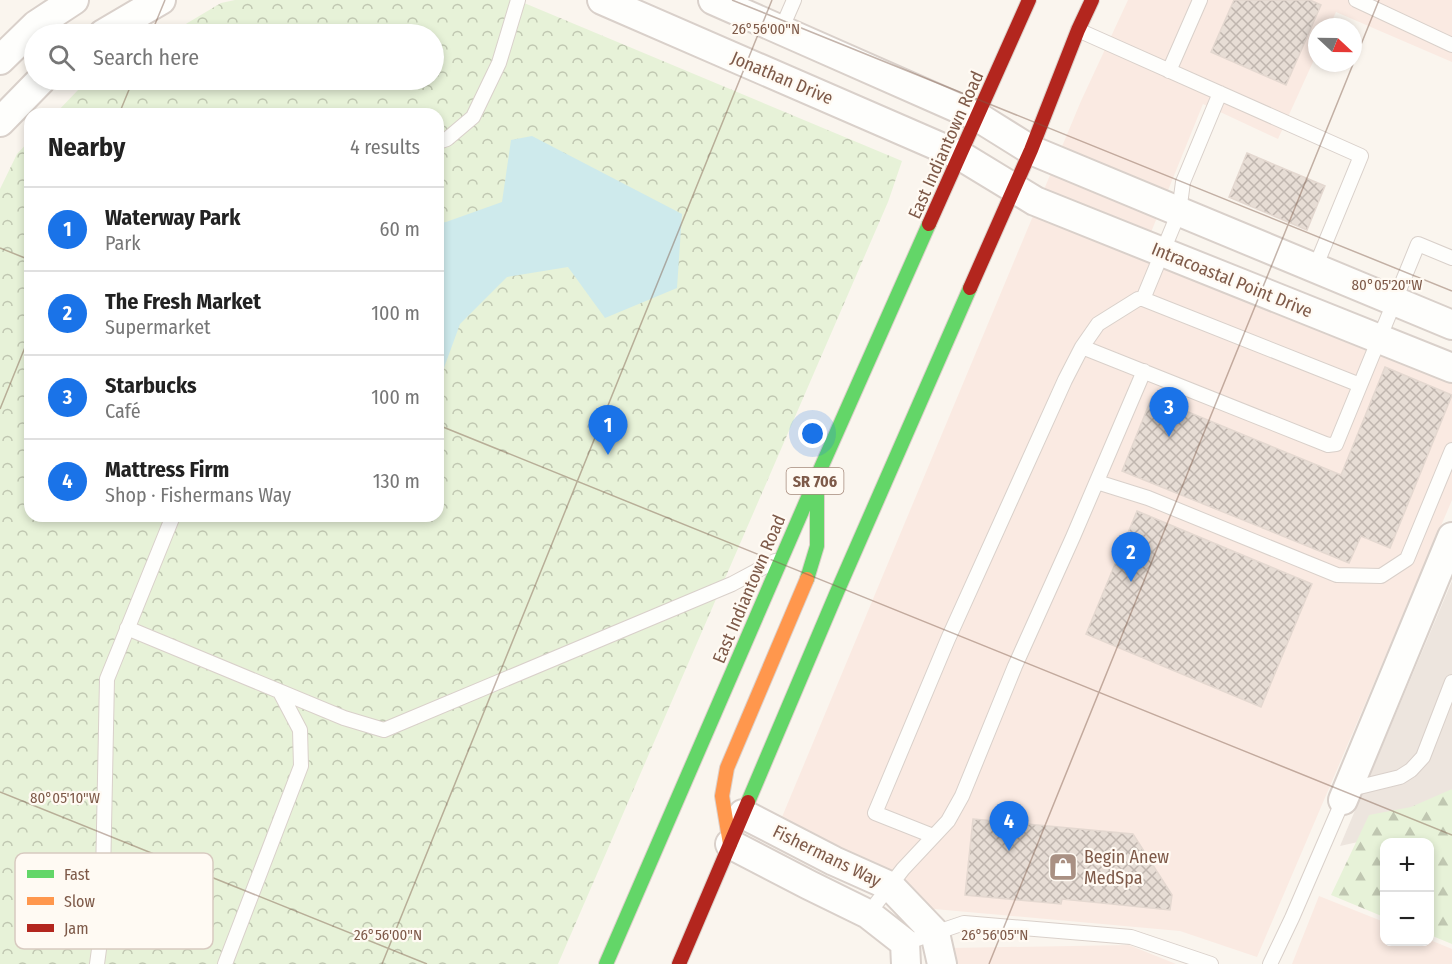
<!DOCTYPE html>
<meta charset="utf-8">
<style>
:root{--surface:#fff;--page:#f2f2f2;--text:#222;--muted:#767676;--line:#e0e0e0;--accent:#1a73e8}
body{margin:0;font-family:"Fira Sans Condensed",sans-serif;background:var(--page);color:var(--text)}
.controls{position:absolute;right:18px;bottom:18px;display:grid;overflow:hidden;border-radius:12px;box-shadow:0 3px 9px #0003}
.controls button{width:54px;height:54px;display:grid;place-items:center;padding:0;border:0;border-bottom:2px solid var(--line);background:var(--surface);color:var(--text);font:30px sans-serif}
.compass{position:absolute;left:1308px;top:18px;width:54px;height:54px;border-radius:50%;background:var(--surface);box-shadow:0 3px 9px #0003;rotate:112deg}
.you{position:absolute;left:813px;top:434px;width:21px;height:21px;margin:-15px;border:4px solid #fff;border-radius:50%;background:#1a73e8;box-shadow:0 0 0 9px #1a73e833}
.badge{display:grid;place-items:center;width:39px;height:39px;border-radius:50%;background:var(--accent);color:#fff;font-size:20px;font-weight:700}
.pin{position:absolute;translate:-50% -50px;filter:drop-shadow(0 2px 3px #0008)}
.pin::after{content:'';position:absolute;top:32px;width:21px;height:18px;background:inherit;clip-path:polygon(0 0,100% 0,50% 100%)}
.list{margin:0;padding:0;list-style:none}
h2{display:flex;justify-content:space-between;align-items:center;height:78px;margin:0;padding:0 24px;font-size:26px}
h2 small{font-size:20px;font-weight:400;color:var(--muted)}
.list li{display:grid;grid-template-columns:39px 1fr auto;gap:18px;align-items:center;box-sizing:border-box;height:84px;padding:0 24px;border-top:2px solid var(--line)}
.list b{display:block;font-size:22px;white-space:nowrap}
.list p{margin:0;font-size:20px;white-space:nowrap;color:var(--muted)}
.list em{font-size:20px;font-style:normal;color:var(--muted)}
.icon{flex:none;width:33px;height:33px;fill:none;stroke:currentColor;stroke-width:2;stroke-linecap:round;stroke-linejoin:round}
.map{position:relative;flex:none;width:1452px;height:964px;overflow:hidden}
.search{position:absolute;background:var(--surface);box-shadow:0 3px 9px #0003;left:24px;top:24px;width:420px;height:66px;display:flex;align-items:center;gap:15px;box-sizing:border-box;padding:0 21px;border-radius:33px;color:var(--muted);font-size:22px}
.panel{position:absolute;background:var(--surface);box-shadow:0 3px 9px #0003;left:24px;top:108px;width:420px;height:414px;border-radius:18px}
.map>svg:first-child{display:block}
</style>
<div class="map">
<svg width="1452" height="964" viewBox="0 0 1452 964">
<defs>
<pattern id="forest-firs" width="22" height="20" patternUnits="userSpaceOnUse" patternTransform="scale(1.5)"><rect width="22" height="20" fill="#e7f2d8"/><path d="M5 1l3.5 6h-7zM16 11l3.5 6h-7z" fill="#c0c7b1"/></pattern>
<pattern id="park-crowns" width="20" height="18" patternUnits="userSpaceOnUse" patternTransform="scale(1.5)"><rect width="20" height="18" fill="#e7f2d8"/><path d="M2 6a3 3 0 1 1 6 0M12 15a3 3 0 1 1 6 0" fill="none" stroke="#c0c7b1"/></pattern>
<pattern id="building-cross-hatch" width="8" height="8" patternUnits="userSpaceOnUse" patternTransform="scale(1.5)"><rect width="8" height="8" fill="#e7ddd5"/><path d="M0 0l8 8M0 8l8-8" fill="none" stroke="#c0b6af"/></pattern>
</defs>
<rect width="100%" height="100%" fill="#faf5ee"/>
<path fill="#faeae2" d="M 1128,0 L 1452,0 L 1452,62 L 1336,12 L 1329,27 L 1317,27 L 1317,53 L 1278,139 L 1203,104 L 1141,257 L 1452,381 L 1452,500 L 1257,957 L 1180,931 L 923,908 L 782,817 L 1081,101 Z
M 1319,896 L 1384,922 L 1384,942 L 1430,942 L 1430,940 L 1452,949 L 1452,964 L 1292,964 Z
M 1129,945 L 1176,964 L 951,964 L 950,948 Z"/>
<path fill="#ede5de" d="M 1452,581 L 1452,821 L 1340,846 Z"/>
<path fill="url(#forest-firs)" d="M 1452,789 L 1452,944 L 1430,935 L 1430,842 L 1384,842 L 1384,917 L 1331,895 L 1369,815 L 1411,807 Z"/>
<path fill="url(#park-crowns)" d="M 235,0 L 517,0 L 902,161 L 888,202 L 558,964 L 0,964 L 0,189 L 17,154 L 30,140 L 30,516 L 438,516 L 438,114 L 55,114 L 78,90 L 96,80 L 434,80 L 434,34 L 169,34 L 221,3 Z"/>
<path fill="#ceeaec" d="M 532,136 L 682,214 L 677,288 L 605,318 L 568,267 L 507,277 L 460,324 L 441,376 L 438,377 L 438,223 L 446,222 L 502,202 L 511,140 Z"/>
<path fill="url(#building-cross-hatch)" stroke="#e4d8d0" stroke-width="1.5" d="M 1234,0 L 1310,0 L 1321,5 L 1286,85 L 1211,52 Z
M 1247,153 L 1325,186 L 1307,230 L 1229,197 Z
M 1385,367 L 1452,395 L 1390,548 L 1361,536 L 1349,563 L 1122,471 L 1152,397 L 1341,475 Z
M 1137,511 L 1312,584 L 1261,707 L 1086,634 Z
M 973,819 L 1133,834 L 1172,895 L 1170,910 L 1062,899 L 1061,904 L 965,895 Z"/>
<g fill="none" stroke-linecap="round" stroke-linejoin="round">
<g stroke="#d9d0ca" stroke-width="16">
<path id="lane" d="M 1356,0 L 1452,45
M 781,30 L 794,0
M 1078,30 L 1361,156 L 1315,268
M 1169,71 L 1200,0
M 438,142 L 447,139 L 473,117 L 499,63 L 518,0
M 1143,299 L 1179,212 L 1183,182 L 1220,93
M 1082,347 L 1328,445 L 1336,444 L 1418,244 L 1452,258
M 1097,482 L 1148,498 L 1337,575 L 1381,576 L 1407,559 L 1452,450
M 127,628 L 344,718 L 384,730 L 732,584 L 775,561
M 1347,790 L 1400,777 L 1411,770 L 1423,757 L 1452,682
M 933,836 L 875,813 L 948,639 L 1065,380 L 1082,347 L 1098,324 L 1138,299 L 1143,299 L 1360,385
M 868,914 L 903,869 L 948,821 L 962,796 L 1015,666 L 1073,537 L 1144,371
M 905,943 L 964,923 L 1131,937 L 1211,964
M 97,964 L 102,927 L 107,679 L 173,516
M 225,964 L 301,766 L 300,730 L 280,692
M 1270,964 L 1292,918 L 1343,800"/>
</g>
<g stroke="#d9d0ca" stroke-width="32">
<path id="street" d="M 602,0 L 961,156 L 1035,201 L 1452,368
M 713,0 L 978,117 L 1031,150 L 1452,325
M 103,34 L 161,0
M 0,60 L 36,25 L 74,0
M 0,122 L 41,80
M 1343,800 L 1452,537
M 743,814 L 834,861 L 890,886 L 935,933 L 942,964
M 730,844 L 809,885 L 868,914 L 905,943 L 906,964"/>
</g>
<g stroke="#dcd0ca" stroke-width="16">
<path id="fast" d="M 807,579 L 817,546 L 817,489
M 748,802 L 837,592 L 970,288
M 606,964 L 816,479 L 929,224"/>
</g>
<g stroke="#dcd0ca" stroke-width="16">
<path id="slow" d="M 730,844 L 722,796 L 727,768 L 807,579"/>
</g>
<g stroke="#dcd0ca" stroke-width="16">
<path id="jam" d="M 929,224 L 1029,0
M 970,288 L 1031,150 L 1078,30 L 1092,0
M 679,964 L 748,802"/>
</g>
<use href="#lane" stroke="#fefefc" stroke-width="14"/>
<use href="#street" stroke="#fefefc" stroke-width="28"/>
<use href="#fast" stroke="#63d668" stroke-width="14"/>
<use href="#slow" stroke="#ff974d" stroke-width="14"/>
<use href="#jam" stroke="#b3261e" stroke-width="14"/>
</g>
<path fill="none" stroke="#7e5a49" stroke-width="1.5" stroke-opacity="0.45" d="M 732,0 L 1452,291M 151,34 L 165,0M 119,114 L 133,80M 0,248 L 30,260M 0,409 L 30,335M 438,425 L 1452,835M 0,792 L 427,964M 382,964 L 772,0M 989,964 L 1379,0"/>
<defs>
<g id="shop-square" transform="scale(1.5)"><rect x="-9" y="-9" width="18" height="18" rx="4" fill="#a99083" stroke="#fffaf3"/><path d="M-5-2.5h2.3a2.7 3.5 0 0 1 5.4 0H5L5.5 6h-11ZM-1.5-2.5h3a1.5 2.3 0 0 0-3 0Z" fill="#fff"/></g>
</defs>
<g fill-rule="evenodd">
<use href="#shop-square" x="1063" y="867"/>
</g>
<g text-anchor="middle" stroke-width="4.5" stroke-linejoin="round" paint-order="stroke">
<rect fill="#fffaf3" stroke="#a58a7c" stroke-width="1.5" x="786.5" y="468" width="57" height="26" rx="4.5"/>
<g font-size="16" font-weight="bold" fill="#7e5a49">
<text x="815" y="487">SR 706</text>
</g>
<g font-size="18" fill="#7e5a49" stroke="#fffaf3">
<text transform="translate(782 78) rotate(23)" y="6">Jonathan Drive</text>
<text transform="translate(946 145) rotate(-66)" y="6">East Indiantown Road</text>
<text transform="translate(1232 280) rotate(22)" y="6">Intracoastal Point Drive</text>
<text transform="translate(749 589) rotate(-67)" y="6">East Indiantown Road</text>
<text transform="translate(827 856) rotate(26)" y="6">Fishermans Way</text>
</g>
<g font-size="18" fill="#7e5a49" stroke="#fffaf3" text-anchor="start">
<text x="1084" y="863">Begin Anew<tspan x="1084" dy="21">MedSpa</tspan></text>
</g>
</g>
<rect x="15" y="853" width="198" height="96" rx="9" fill="#fffaf3" stroke="#d8cac0" stroke-width="1.5"/>
<rect x="27" y="870" width="27" height="8" fill="#63d668"/>
<rect x="27" y="897" width="27" height="8" fill="#ff974d"/>
<rect x="27" y="924" width="27" height="8" fill="#b3261e"/>
<g font-size="16" fill="#7e5a49">
<text x="64" y="880">Fast</text>
<text x="64" y="907">Slow</text>
<text x="64" y="934">Jam</text>
</g>
<g font-size="15" text-anchor="middle" fill="#7e5a49" stroke="#fffaf3" stroke-width="4.5" stroke-linejoin="round" paint-order="stroke">
<text x="766" y="34">26°56'00"N</text>
<text x="1387" y="290">80°05'20"W</text>
<text x="65" y="803">80°05'10"W</text>
<text x="388" y="940">26°56'00"N</text>
<text x="995" y="940">26°56'05"N</text>
</g>
</svg>
<div class="controls">
<button>+</button>
<button>−</button>
</div>
<svg class="compass" viewBox="-18 -18 36 36"><path d="M0-13l5 13h-10z" fill="#e53935"/><path d="M0 13l5-13h-10z" fill="#767676"/></svg>
<div class="you"></div>
<div class="pin badge" style="left:608px;top:455px">1</div>
<div class="pin badge" style="left:1131px;top:582px">2</div>
<div class="pin badge" style="left:1169px;top:437px">3</div>
<div class="pin badge" style="left:1009px;top:851px">4</div>
<div class="search"><svg class="icon" aria-label="search" viewBox="0 0 24 24"><circle cx="10" cy="10" r="6"/><path d="M15 15l6 6"/></svg>Search here</div>
<section class="panel">
<h2>Nearby<small>4 results</small></h2>
<ul class="list">
<li><span class="badge">1</span><div><b>Waterway Park</b><p>Park</p></div><em>60 m</em></li>
<li><span class="badge">2</span><div><b>The Fresh Market</b><p>Supermarket</p></div><em>100 m</em></li>
<li><span class="badge">3</span><div><b>Starbucks</b><p>Café</p></div><em>100 m</em></li>
<li><span class="badge">4</span><div><b>Mattress Firm</b><p>Shop · Fishermans Way</p></div><em>130 m</em></li>
</ul>
</section>
</div>
